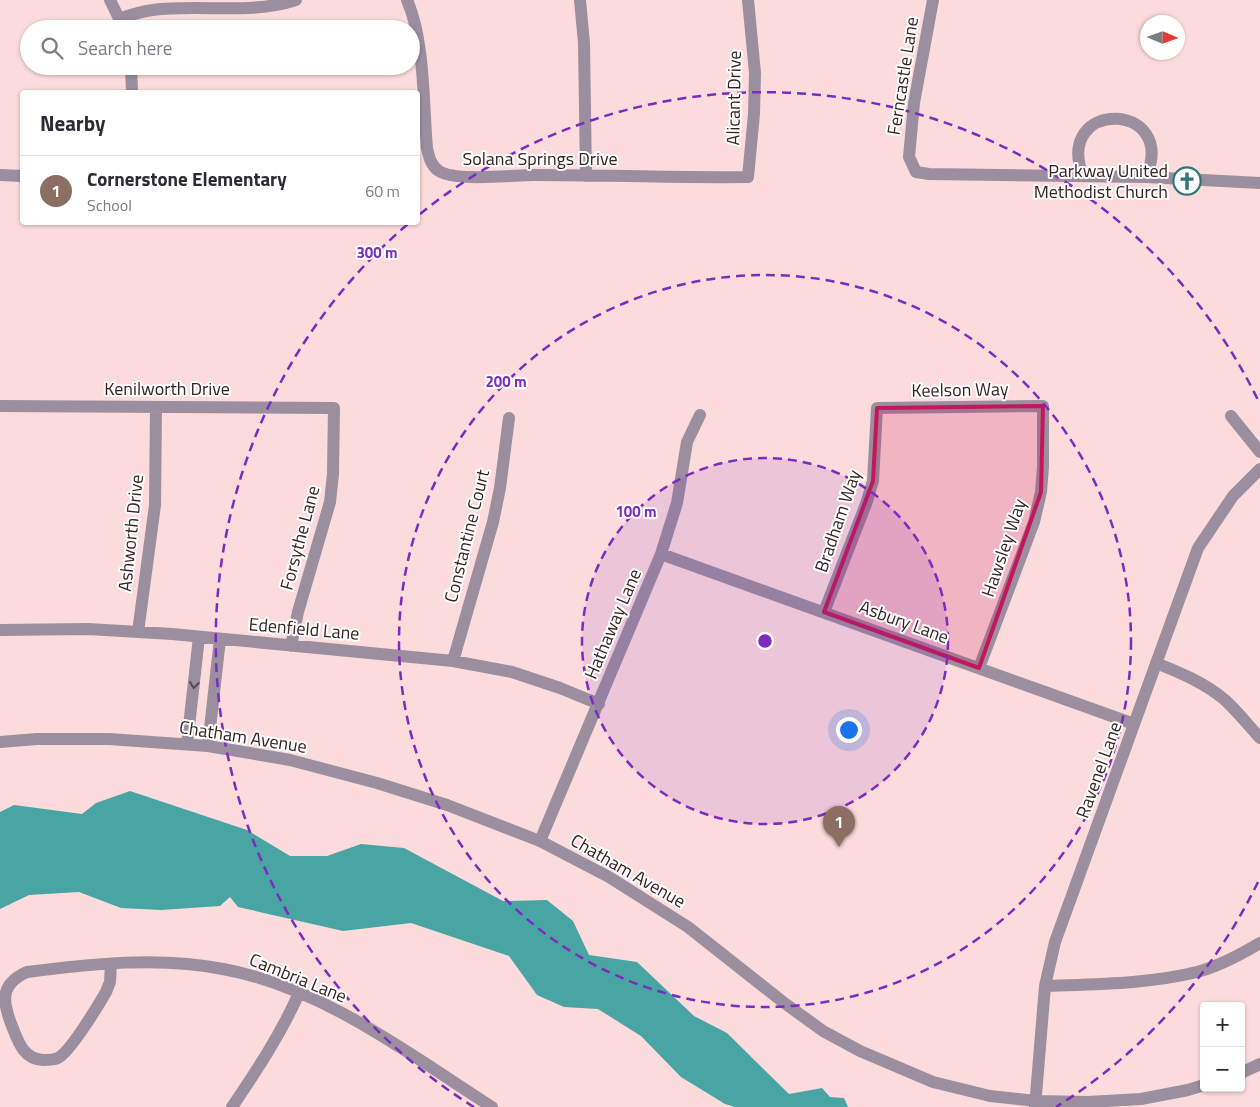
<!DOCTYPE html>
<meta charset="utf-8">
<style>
:root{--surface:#fff;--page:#f7f7f7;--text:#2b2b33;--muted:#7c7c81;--line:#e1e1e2;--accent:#2c7676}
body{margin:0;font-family:"Titillium Web",sans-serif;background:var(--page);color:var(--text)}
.controls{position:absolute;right:15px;bottom:15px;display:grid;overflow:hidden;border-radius:5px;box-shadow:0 1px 4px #0004}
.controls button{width:45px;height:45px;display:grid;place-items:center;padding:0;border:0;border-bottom:1px solid var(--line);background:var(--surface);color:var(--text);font:25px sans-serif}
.compass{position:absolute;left:1140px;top:15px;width:45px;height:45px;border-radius:50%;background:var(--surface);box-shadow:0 1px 4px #0004;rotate:92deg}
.you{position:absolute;left:848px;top:729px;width:18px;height:18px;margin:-12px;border:4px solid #fff;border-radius:50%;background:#1a73e8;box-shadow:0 0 0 8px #1a73e833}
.badge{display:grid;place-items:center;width:32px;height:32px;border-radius:50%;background:var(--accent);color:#fff;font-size:16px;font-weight:700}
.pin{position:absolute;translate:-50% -41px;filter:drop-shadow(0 1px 2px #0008)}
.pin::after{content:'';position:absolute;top:26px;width:18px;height:15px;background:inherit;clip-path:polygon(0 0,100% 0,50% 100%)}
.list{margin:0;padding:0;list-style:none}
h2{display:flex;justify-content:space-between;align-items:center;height:65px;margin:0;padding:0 20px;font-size:21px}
h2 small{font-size:16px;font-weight:400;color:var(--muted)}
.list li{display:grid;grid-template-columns:32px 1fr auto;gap:15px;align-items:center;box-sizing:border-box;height:70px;padding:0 20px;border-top:1px solid var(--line)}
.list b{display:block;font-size:19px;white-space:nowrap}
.list p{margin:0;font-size:16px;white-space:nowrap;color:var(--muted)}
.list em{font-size:16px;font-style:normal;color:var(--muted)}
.icon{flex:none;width:28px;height:28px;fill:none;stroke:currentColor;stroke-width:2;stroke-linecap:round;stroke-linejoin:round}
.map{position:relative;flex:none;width:1260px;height:1107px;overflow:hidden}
.search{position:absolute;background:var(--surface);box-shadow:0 1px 4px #0004;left:20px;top:20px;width:400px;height:55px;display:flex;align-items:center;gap:12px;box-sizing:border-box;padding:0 18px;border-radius:28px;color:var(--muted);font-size:19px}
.panel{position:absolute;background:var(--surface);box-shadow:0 1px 4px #0004;left:20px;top:90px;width:400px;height:135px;border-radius:5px}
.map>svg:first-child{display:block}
</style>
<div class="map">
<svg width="1260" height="1107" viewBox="0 0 1260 1107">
<rect width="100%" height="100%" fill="#fcdbdc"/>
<path fill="#49a4a4" d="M 130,791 L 247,830 L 290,856 L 327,856 L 361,844 L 404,848 L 503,901 L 547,900 L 573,921 L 589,955 L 637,962 L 694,1016 L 727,1033 L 789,1094 L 822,1088 L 830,1097 L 844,1098 L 848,1107 L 735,1107 L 725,1104 L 681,1077 L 641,1036 L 598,1009 L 564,1007 L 537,995 L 509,956 L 411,923 L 343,931 L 238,907 L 230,897 L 220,906 L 161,910 L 121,908 L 79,892 L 29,895 L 0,909 L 0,812 L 14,805 L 82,814 L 96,803 Z"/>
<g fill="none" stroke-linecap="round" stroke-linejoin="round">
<path stroke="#9a8e9f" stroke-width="12" d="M 110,0 L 124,29
M 407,0 C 425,41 423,103 427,148 C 429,157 431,166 439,171 C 456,182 513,175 534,175 C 605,175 677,178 748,177 L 754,114 L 755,73 L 748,0
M 580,0 L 584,43 L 586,176
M 933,0 L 914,103 L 909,157 L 916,172 L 929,174 L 1146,177 L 1260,183
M 119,19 C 130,15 142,11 153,10 C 200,4 250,15 296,0
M 131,66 L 132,92
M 0,175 L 22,176
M 1083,176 C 1053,98 1179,101 1146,177
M 0,406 L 334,408 L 333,474 L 330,502 L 298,612 L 291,646
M 1231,416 L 1260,452
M 661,554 L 1134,724
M 824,612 L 866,504 L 873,481 L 877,408 L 1043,406 L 1043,467 L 1041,492 L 1034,522 L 979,668
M 0,630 L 88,629 L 172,634 L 453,661 L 512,672 L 560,688 L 599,704
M 138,632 L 155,505 L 156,407
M 453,661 L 493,522 L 500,488 L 509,418
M 1156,663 C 1181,673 1205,683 1225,700 C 1238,712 1249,726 1260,738
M 187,744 L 199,637
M 208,746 L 220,639
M 540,841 L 661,554 L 677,503 L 687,442 L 700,415
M 111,964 L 110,982 L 106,992 C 98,1006 70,1052 58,1058 C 54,1060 48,1060 43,1060 C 23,1059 18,1041 12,1026 C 2,1001 0,984 27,972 C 91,964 159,956 223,969 C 322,987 409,1054 492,1107
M 1045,986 C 1096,984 1148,984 1197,972 C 1220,966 1240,955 1260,943
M 232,1107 C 257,1070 281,1034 299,993
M 1035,1107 L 1045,986 L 1055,942 L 1198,548 L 1233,496 L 1260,469"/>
<path stroke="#9a8e9f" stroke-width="12" d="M 0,742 L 37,739 L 109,739 L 208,746 L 290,760 L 377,783 L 447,805 L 540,841 L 609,877 L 688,927 L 783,1002 L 823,1031 L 860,1051 L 933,1082 L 990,1096 L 1036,1101 L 1088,1102 L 1141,1099 L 1188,1090 L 1204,1085
M 1241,1073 L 1260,1064"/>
</g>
<defs><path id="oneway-chevron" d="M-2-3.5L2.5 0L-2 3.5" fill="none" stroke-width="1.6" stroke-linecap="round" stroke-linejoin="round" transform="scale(1.25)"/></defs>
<use stroke="#58474e" href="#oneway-chevron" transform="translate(194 685) rotate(97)"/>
<path fill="#c2185b" fill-opacity="0.2" stroke="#c2185b" stroke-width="4" stroke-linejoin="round" d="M 1043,406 L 1041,492 L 979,668 L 824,612 L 873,481 L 877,408 Z"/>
<circle cx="765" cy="641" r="183" fill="#7b2cbf" fill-opacity=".12"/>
<g fill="none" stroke="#7b2cbf" stroke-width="2.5" stroke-dasharray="9 6">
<circle cx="765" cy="641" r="183"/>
<circle cx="765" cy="641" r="366"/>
<path d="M1258 882A549 549 0 0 1 1056 1107M474 1107A549 549 0 0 1 408 224M420 214A549 549 0 0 1 1258 400"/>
</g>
<defs>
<g id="church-ring" transform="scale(1.4375)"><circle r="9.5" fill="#fff" stroke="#2c7676" stroke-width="1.5"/><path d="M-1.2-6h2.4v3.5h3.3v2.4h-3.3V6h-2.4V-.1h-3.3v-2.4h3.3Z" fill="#2c7676"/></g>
</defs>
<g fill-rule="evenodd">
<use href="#church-ring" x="1187" y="181"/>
</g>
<g text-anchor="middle" stroke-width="4" stroke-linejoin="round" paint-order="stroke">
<g font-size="18" fill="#352122" stroke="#fff">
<text transform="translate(903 76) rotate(-81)" y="6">Ferncastle Lane</text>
<text transform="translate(734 98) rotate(-89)" y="6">Alicant Drive</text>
<text x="540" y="165">Solana Springs Drive</text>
<text x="167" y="395">Kenilworth Drive</text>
<text transform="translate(960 390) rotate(-1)" y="6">Keelson Way</text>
<text transform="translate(838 521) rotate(-71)" y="6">Bradham Way</text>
<text transform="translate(131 533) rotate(-84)" y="6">Ashworth Drive</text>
<text transform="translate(467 536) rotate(-76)" y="6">Constantine Court</text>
<text transform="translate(300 538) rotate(-75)" y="6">Forsythe Lane</text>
<text transform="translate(1004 548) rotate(-71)" y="6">Hawsley Way</text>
<text transform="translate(904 622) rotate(20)" y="6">Asbury Lane</text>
<text transform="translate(613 624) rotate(-67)" y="6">Hathaway Lane</text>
<text transform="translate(304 629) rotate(5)" y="6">Edenfield Lane</text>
<text transform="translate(243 737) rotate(9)" y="6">Chatham Avenue</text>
<text transform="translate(1099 770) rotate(-70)" y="6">Ravenel Lane</text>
<text transform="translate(628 871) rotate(30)" y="6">Chatham Avenue</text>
<text transform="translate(298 978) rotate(22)" y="6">Cambria Lane</text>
</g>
<g font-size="18" fill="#352122" stroke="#fff" text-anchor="end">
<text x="1168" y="177">Parkway United<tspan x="1168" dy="21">Methodist Church</tspan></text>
</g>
</g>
<circle cx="765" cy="641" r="8" fill="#7b2cbf" stroke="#fff" stroke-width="2.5"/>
<g font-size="15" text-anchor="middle" font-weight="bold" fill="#7b2cbf" stroke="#fff" stroke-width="4" stroke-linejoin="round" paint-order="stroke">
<text x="377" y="258">300 m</text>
<text x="506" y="387">200 m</text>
<text x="636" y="517">100 m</text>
</g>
</svg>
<div class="controls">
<button>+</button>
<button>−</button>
</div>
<svg class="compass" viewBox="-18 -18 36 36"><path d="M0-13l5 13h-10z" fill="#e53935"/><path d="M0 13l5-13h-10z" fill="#7c7c81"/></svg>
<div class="you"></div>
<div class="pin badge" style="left:839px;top:847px;background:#8d6e63">1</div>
<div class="search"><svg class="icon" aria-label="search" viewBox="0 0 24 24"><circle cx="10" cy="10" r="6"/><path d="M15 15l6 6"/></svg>Search here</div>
<section class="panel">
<h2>Nearby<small></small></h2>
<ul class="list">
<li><span class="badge" style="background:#8d6e63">1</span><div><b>Cornerstone Elementary</b><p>School</p></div><em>60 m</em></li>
</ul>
</section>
</div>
